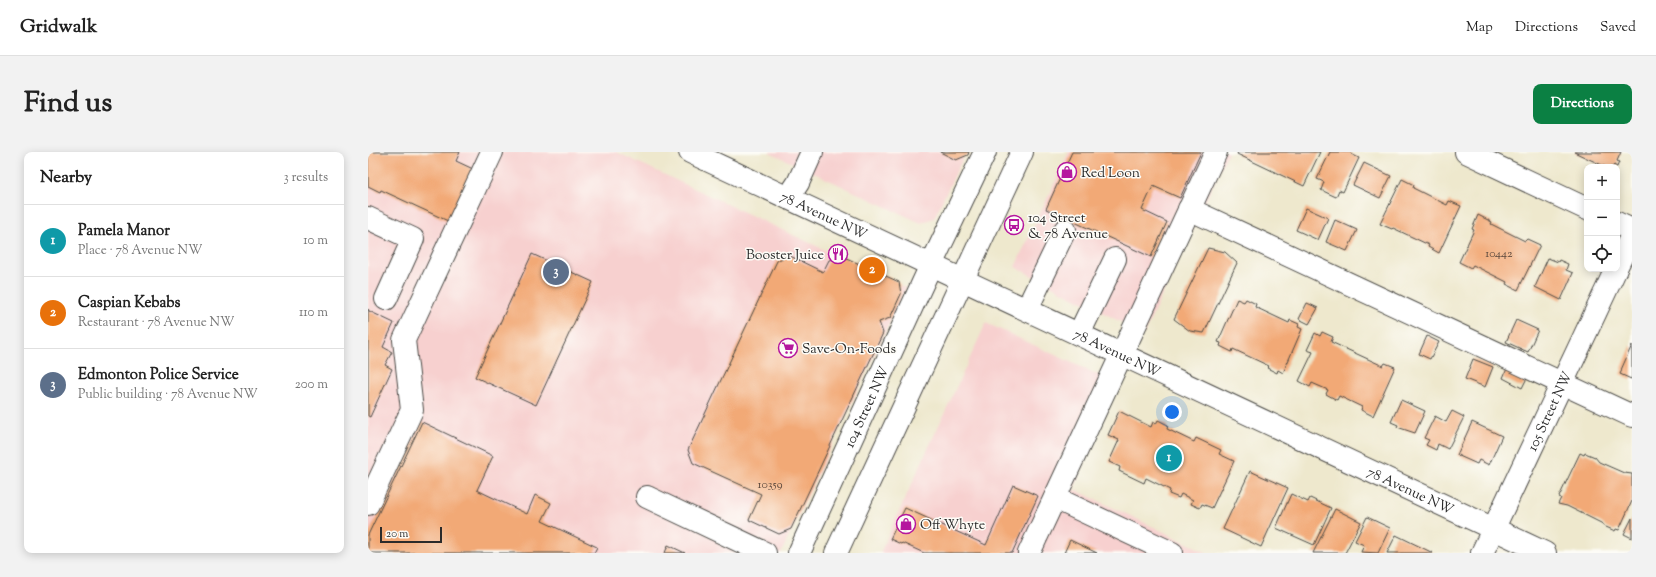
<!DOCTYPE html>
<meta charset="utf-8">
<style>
:root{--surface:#fff;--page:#f2f2f2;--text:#222;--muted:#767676;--line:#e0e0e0;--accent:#0b8043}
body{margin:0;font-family:"Sorts Mill Goudy",serif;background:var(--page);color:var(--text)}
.controls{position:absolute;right:12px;top:12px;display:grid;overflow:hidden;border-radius:8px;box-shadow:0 2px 10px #0003}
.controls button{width:36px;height:36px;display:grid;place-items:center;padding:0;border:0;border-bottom:1px solid var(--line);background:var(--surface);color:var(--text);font:20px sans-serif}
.scale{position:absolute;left:12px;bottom:10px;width:62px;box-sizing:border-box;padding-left:4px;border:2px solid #2b2b2b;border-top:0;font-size:11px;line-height:14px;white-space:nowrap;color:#2b2b2b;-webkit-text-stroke:3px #fdfcf7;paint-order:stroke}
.you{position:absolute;left:804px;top:260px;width:14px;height:14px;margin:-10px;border:3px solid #fff;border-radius:50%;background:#1a73e8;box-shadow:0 0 0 6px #1a73e833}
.badge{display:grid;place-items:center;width:26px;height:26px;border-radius:50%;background:var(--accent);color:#fff;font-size:13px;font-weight:700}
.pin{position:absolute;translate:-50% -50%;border:2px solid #fff;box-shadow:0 1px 4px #0006}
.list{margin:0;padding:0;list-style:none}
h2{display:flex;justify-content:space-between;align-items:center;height:52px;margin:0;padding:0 16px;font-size:17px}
h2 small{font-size:13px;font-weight:400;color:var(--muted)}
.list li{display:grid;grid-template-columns:26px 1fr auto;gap:12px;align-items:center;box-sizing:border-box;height:72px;padding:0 16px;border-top:1px solid var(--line)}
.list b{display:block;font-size:15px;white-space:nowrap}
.list p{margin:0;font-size:13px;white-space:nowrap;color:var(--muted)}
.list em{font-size:13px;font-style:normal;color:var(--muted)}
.icon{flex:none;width:22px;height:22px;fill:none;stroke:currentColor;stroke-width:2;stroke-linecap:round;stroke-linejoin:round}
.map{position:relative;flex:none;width:1264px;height:401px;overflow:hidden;border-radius:8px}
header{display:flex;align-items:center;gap:24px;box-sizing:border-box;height:56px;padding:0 20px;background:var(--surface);border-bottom:1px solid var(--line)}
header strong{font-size:19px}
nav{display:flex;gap:22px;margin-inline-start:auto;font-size:14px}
.intro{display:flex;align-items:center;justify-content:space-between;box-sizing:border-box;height:96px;padding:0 24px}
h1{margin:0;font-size:28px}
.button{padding:10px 18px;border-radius:8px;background:var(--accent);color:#fff;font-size:14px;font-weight:700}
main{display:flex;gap:24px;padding:0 24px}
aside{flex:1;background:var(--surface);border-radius:8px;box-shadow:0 2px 10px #0003}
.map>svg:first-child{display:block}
</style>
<header>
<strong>Gridwalk</strong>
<nav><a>Map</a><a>Directions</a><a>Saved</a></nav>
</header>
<div class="intro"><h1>Find us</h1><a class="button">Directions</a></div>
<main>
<aside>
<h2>Nearby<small>3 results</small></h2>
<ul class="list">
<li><span class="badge" style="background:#0f9aa8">1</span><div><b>Pamela Manor</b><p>Place · 78 Avenue NW</p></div><em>10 m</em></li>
<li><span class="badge" style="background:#e8710a">2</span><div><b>Caspian Kebabs</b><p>Restaurant · 78 Avenue NW</p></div><em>110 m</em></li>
<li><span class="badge" style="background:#5c6f8a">3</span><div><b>Edmonton Police Service</b><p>Public building · 78 Avenue NW</p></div><em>200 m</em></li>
</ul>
</aside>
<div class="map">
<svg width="1264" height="401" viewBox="0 0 1264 401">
<rect width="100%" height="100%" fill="#fdfcf7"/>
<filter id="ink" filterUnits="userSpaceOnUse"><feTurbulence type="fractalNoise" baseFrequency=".025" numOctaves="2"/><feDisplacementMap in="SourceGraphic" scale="8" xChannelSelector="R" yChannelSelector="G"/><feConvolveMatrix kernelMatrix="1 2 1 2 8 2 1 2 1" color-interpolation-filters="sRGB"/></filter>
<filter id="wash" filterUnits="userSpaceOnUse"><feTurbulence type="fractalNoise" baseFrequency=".012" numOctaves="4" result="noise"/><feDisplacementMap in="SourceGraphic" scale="16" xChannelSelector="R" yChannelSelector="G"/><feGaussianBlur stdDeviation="0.9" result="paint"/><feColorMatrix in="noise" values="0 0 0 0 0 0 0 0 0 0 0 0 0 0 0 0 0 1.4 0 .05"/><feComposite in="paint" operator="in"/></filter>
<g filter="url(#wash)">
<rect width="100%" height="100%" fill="#eee8cd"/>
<path fill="#f7d0cf" d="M 0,0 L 248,0 L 538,136 L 413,401 L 0,401 Z
M 401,0 L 598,0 L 566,66 L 553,71 Z
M 701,0 L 860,0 L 776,182 L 647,115 Z
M 618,171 L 748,231 L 706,337 L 840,401 L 512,401 Z"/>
<g id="blocks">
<path fill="#f2a976" d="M 0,0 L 92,0 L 88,9 L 105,17 L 80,69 L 13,38 L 12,40 L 0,34 Z
M 572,0 L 601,0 L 600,3 L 588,8 Z
M 704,0 L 833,0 L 812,46 L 785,34 L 774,58 L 799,70 L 783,105 L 678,57 Z
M 870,0 L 952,0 L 936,34 L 869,2 Z
M 962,0 L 984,0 L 983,2 L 991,6 L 975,40 L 971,38 L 968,45 L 953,38 L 956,30 L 949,27 Z
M 1206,0 L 1253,0 L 1249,9 L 1251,10 L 1249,15 L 1246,13 L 1245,15 L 1238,15 Z
M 996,11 L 1023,24 L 1012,46 L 985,33 Z
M 1034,27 L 1046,33 L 1045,36 L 1079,53 L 1081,49 L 1093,54 L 1071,101 L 1060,95 L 1061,93 L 1025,76 L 1024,77 L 1012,72 Z
M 938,56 L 960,66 L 950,88 L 928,78 Z
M 1110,63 L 1124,70 L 1123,72 L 1157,89 L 1159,87 L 1172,93 L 1150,138 L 1138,132 L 1139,130 L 1105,113 L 1103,116 L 1091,110 L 1106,78 L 1104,77 Z
M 967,68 L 989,78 L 979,99 L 958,90 Z
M 840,96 L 857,100 L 869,111 L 836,181 L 822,179 L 806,167 Z
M 164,102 L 225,130 L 168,253 L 107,225 Z
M 420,103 L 455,120 L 461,108 L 474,104 L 531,130 L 533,142 L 522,166 L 511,170 L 515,181 L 423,377 L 411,382 L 381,368 L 393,342 L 325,311 L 320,298 L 409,109 Z
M 1180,106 L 1190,110 L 1191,108 L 1200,112 L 1198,118 L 1205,121 L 1193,148 L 1167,135 Z
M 869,147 L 876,150 L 878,147 L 888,152 L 887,155 L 921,171 L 922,168 L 931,172 L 930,175 L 934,177 L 915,221 L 910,218 L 909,221 L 899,216 L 901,214 L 865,197 L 864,200 L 852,194 L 853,191 L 850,190 Z
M 939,151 L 950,156 L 941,172 L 931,167 Z
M 0,157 L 1,159 L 26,171 L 15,195 L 24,200 L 17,213 L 24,217 L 2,265 L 0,264 Z
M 1148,168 L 1170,178 L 1160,200 L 1138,190 Z
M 954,180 L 965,185 L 963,190 L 1015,214 L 1017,211 L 1027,215 L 1005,264 L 993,258 L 994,255 L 971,244 L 969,248 L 958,242 L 960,238 L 944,231 L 942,235 L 931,229 L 945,200 L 939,198 L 947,181 L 952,184 Z
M 1059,184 L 1071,190 L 1062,207 L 1051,202 Z
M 1264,193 L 1264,225 L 1263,227 L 1252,222 L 1254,218 L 1253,218 Z
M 1105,207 L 1125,215 L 1117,235 L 1097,227 Z
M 1140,214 L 1160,224 L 1154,236 L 1135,226 Z
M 1033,248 L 1057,259 L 1047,281 L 1029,275 L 1030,273 L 1023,270 Z
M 751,259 L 783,275 L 785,270 L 788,272 L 790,268 L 800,273 L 799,277 L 826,290 L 828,286 L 853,298 L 851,302 L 866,309 L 844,356 L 834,352 L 832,356 L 823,352 L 825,348 L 813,342 L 811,346 L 801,342 L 802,338 L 778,326 L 776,331 L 751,319 L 752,315 L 741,310 L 751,288 L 740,283 Z
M 1084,259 L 1096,265 L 1080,297 L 1070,292 L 1068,298 L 1058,293 L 1061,288 L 1056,286 L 1067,264 L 1078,270 Z
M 54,270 L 125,304 L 109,338 L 159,362 L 167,343 L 183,351 L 174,369 L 229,395 L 226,401 L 0,401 L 0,383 Z
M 1104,270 L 1134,284 L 1121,313 L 1111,308 L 1109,312 L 1089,303 Z
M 1212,301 L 1216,303 L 1217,301 L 1227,305 L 1231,310 L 1256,321 L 1264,322 L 1264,349 L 1251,378 L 1248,377 L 1247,379 L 1238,375 L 1233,371 L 1199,354 L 1190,352 L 1193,346 L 1191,345 Z
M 882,319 L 920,336 L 893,395 L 855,377 Z
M 645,333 L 670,344 L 644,401 L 556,401 L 534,391 L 533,392 L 522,387 L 537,356 L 618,393 Z
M 923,342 L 940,350 L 942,346 L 963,356 L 946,393 L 908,376 Z
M 967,357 L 993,370 L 977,401 L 945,401 Z
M 999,365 L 1022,376 L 1010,401 L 993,400 L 996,393 L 987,389 Z
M 1264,366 L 1264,386 L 1256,382 Z
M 1028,383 L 1065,401 L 1019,401 Z
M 702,388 L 729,401 L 696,401 Z
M 300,393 L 317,401 L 297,401 Z"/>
</g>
</g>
<g filter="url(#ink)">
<use href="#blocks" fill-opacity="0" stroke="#484743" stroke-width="1"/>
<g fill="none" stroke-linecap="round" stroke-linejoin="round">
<g stroke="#484743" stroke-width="24">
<g id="minor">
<path id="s1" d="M 322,0 L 1177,401"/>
<path d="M 1098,0 L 1219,57"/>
<path d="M 420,46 L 430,31 L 444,0"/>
<path d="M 821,57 L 1264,264"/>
<path d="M 0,66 L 45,87 L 18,147"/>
<path d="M 1249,71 L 1264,78"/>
<path d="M 1249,114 L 1264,83"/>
<path d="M 659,157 L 697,78"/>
<path d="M 711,182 L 747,107"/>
<path d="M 279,345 L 397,401"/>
<path d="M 687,346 L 804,401"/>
<path d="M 0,352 L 44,258 L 36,188 L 124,0"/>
<path id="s2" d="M 431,401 L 563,113 L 617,0"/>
<path d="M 661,401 L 848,0"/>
<path id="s3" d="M 1114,401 L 1248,117"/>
</g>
</g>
<g stroke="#484743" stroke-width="24">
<path id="major" d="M 468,401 L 654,0"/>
</g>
<use href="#minor" stroke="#fff" stroke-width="22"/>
<use href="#major" stroke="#fff" stroke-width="22"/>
</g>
</g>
<defs>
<g id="shop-ring" transform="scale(1)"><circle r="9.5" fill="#fdfcf7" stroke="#b5179e" stroke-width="1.5"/><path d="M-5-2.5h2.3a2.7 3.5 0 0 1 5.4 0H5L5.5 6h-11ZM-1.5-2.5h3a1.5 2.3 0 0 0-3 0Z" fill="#b5179e"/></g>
<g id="bus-ring" transform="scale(1)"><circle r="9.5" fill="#fdfcf7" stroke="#b5179e" stroke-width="1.5"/><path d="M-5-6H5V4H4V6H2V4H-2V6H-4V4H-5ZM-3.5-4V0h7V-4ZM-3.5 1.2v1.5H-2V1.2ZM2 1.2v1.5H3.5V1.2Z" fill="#b5179e"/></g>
<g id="restaurant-ring" transform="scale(1)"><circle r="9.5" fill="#fdfcf7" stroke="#b5179e" stroke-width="1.5"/><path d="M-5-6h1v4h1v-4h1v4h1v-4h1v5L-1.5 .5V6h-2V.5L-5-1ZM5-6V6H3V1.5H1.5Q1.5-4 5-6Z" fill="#b5179e"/></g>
<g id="supermarket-ring" transform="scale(1)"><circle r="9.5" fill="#fdfcf7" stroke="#b5179e" stroke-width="1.5"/><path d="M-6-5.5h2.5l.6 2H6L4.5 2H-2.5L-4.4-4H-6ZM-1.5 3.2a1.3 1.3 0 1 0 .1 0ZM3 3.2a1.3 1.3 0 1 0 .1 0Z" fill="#b5179e"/></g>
</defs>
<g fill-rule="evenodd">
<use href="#shop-ring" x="699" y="20"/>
<use href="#bus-ring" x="646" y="73"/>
<use href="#restaurant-ring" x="470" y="102"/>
<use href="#supermarket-ring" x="420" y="196"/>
<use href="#shop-ring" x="538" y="372"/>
</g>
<g text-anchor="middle" stroke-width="3" stroke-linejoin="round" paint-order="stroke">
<g font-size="12" fill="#5d4a3e">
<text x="1131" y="105">10442</text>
<text x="402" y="336">10359</text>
</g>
<g font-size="14" fill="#2b2b2b" stroke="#fdfcf7" text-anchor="start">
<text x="713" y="25">Red Loon</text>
<text x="660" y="70">104 Street<tspan x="660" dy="16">&amp; 78 Avenue</tspan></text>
<text x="456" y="107" text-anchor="end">Booster Juice</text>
<text x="434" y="201">Save-On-Foods</text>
<text x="552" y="377">Off Whyte</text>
</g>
<g font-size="14" fill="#2b2b2b" stroke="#fdfcf7">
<text dy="5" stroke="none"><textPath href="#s1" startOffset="148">78 Avenue NW</textPath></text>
<text dy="5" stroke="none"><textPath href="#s1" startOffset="472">78 Avenue NW</textPath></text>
<text dy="5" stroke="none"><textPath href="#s2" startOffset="161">104 Street NW</textPath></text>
<text dy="5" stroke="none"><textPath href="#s3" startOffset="157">105 Street NW</textPath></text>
<text dy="5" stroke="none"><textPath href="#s1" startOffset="796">78 Avenue NW</textPath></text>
</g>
</g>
</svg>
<div class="controls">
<button>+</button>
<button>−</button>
<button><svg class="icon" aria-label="locate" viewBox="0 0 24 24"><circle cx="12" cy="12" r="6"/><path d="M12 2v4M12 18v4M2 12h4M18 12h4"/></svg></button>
</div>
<div class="scale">20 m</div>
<div class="you"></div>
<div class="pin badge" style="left:801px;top:306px;background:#0f9aa8">1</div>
<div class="pin badge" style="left:504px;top:118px;background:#e8710a">2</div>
<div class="pin badge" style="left:188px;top:120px;background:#5c6f8a">3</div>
</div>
</main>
